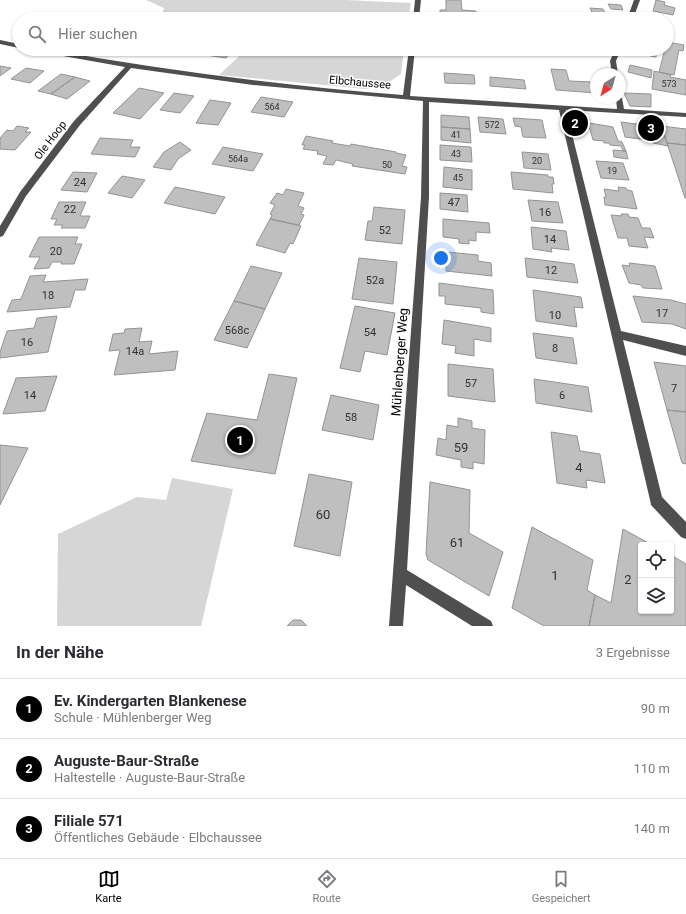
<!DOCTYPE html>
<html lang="de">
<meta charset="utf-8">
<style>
:root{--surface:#fff;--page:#f7f7f7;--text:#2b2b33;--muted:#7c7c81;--line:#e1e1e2;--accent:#000}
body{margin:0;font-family:Roboto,sans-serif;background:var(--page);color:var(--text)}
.controls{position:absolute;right:12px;bottom:12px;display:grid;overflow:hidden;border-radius:4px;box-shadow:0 1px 3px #0004}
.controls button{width:36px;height:36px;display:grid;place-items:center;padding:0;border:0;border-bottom:1px solid var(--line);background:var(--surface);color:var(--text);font:20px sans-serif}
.compass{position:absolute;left:590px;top:68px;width:36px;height:36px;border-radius:50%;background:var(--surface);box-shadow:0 1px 3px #0004;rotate:217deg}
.you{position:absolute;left:441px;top:258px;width:14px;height:14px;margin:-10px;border:3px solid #fff;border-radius:50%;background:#1a73e8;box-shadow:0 0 0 6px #1a73e833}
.badge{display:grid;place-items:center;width:26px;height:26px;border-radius:50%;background:var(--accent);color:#fff;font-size:13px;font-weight:700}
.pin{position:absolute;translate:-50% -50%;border:2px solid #fff;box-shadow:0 1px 4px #0006}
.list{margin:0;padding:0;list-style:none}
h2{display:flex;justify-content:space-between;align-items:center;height:52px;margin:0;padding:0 16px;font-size:17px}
h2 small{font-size:13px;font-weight:400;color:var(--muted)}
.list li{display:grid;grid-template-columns:26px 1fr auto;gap:12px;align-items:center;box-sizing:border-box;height:60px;padding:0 16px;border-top:1px solid var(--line)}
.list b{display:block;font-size:15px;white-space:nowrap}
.list p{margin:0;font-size:13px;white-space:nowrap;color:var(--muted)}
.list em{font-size:13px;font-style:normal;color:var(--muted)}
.icon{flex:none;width:22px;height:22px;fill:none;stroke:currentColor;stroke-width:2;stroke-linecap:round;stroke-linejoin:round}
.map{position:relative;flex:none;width:686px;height:626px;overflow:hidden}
.search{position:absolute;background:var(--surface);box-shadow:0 1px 3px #0004;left:12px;right:12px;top:12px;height:44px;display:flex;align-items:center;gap:10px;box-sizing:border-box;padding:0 14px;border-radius:22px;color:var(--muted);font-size:15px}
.sheet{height:232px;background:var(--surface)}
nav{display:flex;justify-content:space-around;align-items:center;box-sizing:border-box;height:56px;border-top:1px solid var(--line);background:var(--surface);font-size:11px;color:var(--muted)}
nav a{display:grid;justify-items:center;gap:2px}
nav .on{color:var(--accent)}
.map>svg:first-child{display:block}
</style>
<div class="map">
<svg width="686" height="626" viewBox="0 0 686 626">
<rect width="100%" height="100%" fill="#fff"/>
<path fill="#d6d6d6" d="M 146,0 L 345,0 L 411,3 L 408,19 L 161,19 L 164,8 Z
M 247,49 L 404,49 L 401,74 L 386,84 L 366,89 L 219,75 Z
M 172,478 L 233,489 L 201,626 L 57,626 L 58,534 L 137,497 L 166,500 Z"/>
<path fill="#bfbfbf" stroke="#939393" d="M 446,0 L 461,0 L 462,10 L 476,11 L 477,17 L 440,15 L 440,10 L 446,10 Z
M 656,0 L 665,2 L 664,5 L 675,8 L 673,15 L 653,11 Z
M 608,4 L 621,5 L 623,10 L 611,9 Z
M 590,8 L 603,9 L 608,19 L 595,19 Z
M 652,14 L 664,16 L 663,19 L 650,19 Z
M 667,42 L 684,45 L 683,51 L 679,50 L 674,75 L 659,72 L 665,49 L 667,49 Z
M 204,49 L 233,49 L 226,58 L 199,54 Z
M 547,49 L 590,49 L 592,53 L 547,51 Z
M 643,49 L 658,49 L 656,57 L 641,54 Z
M 630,65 L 652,70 L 651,78 L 628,72 Z
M 0,66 L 11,68 L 0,76 Z
M 26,68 L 44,71 L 30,83 L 11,79 Z
M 551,69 L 566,70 L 569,81 L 594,82 L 596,93 L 556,90 Z
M 654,71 L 671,75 L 670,77 L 686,80 L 686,95 L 652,89 Z
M 444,73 L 474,75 L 475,84 L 445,83 Z
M 61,74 L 75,77 L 51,94 L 38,91 Z
M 75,77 L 90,81 L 67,99 L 51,94 Z
M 490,77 L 524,80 L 526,89 L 490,86 Z
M 139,88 L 164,93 L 140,119 L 113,113 Z
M 174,93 L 194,96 L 180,113 L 160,110 Z
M 624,93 L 651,94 L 651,107 L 630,106 Z
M 261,97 L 293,102 L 284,117 L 251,112 Z
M 210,100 L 231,103 L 218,125 L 196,123 Z
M 441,115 L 469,117 L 470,129 L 441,127 Z
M 478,117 L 503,119 L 506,134 L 480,132 Z
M 513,118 L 542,120 L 546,138 L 523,137 L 521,127 L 515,126 Z
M 621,122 L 636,124 L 640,139 L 625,137 Z
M 589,123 L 613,127 L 618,141 L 622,142 L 626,151 L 623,151 L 621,146 L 610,145 L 609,143 L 604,143 L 604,141 L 593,140 L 590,129 L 586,127 Z
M 636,124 L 661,126 L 668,146 L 653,143 L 652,141 L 640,139 Z
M 17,126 L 29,128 L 25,132 L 31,132 L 15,150 L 0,149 L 0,138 L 7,130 L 13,131 Z
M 661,126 L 686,129 L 686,145 L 667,143 Z
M 441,127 L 470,129 L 471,143 L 441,140 Z
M 306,136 L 333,141 L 332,143 L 350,146 L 351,144 L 396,152 L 396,153 L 406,155 L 402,166 L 407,167 L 405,174 L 352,166 L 353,164 L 336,160 L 333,165 L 323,164 L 327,156 L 317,154 L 318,151 L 303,149 L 305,145 L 302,145 Z
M 100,138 L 133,140 L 130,147 L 140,147 L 135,157 L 91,154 Z
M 180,142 L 191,150 L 178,159 L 171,170 L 153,167 L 164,152 Z
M 667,143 L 686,145 L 686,198 L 685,198 Z
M 440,145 L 471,147 L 472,162 L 440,160 Z
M 223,147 L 263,154 L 253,171 L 212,164 Z
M 613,150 L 626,151 L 628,159 L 614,157 Z
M 522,152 L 548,154 L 551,170 L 524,168 Z
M 596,161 L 623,163 L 629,180 L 601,178 Z
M 444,167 L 472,170 L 472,190 L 443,187 Z
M 73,172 L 97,173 L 87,192 L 61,190 Z
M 511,172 L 548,175 L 548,177 L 553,177 L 554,184 L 552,184 L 553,193 L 513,189 Z
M 122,176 L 145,180 L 132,198 L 108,193 Z
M 175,187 L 225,197 L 215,214 L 164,203 Z
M 618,187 L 626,188 L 627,190 L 632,191 L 637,209 L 605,205 L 604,197 L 606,197 L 604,189 L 619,191 Z
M 286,189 L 304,193 L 298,206 L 304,208 L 301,214 L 304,215 L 299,225 L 270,219 L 272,215 L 270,214 L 275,205 L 270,203 L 277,193 L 283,195 Z
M 440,193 L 467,195 L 468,212 L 440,209 Z
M 528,200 L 558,202 L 563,223 L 532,221 Z
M 59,202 L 86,202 L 80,216 L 90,216 L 85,228 L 61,228 L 63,225 L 54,225 L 57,219 L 51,219 Z
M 374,207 L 405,210 L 402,244 L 365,240 L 368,221 L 372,221 Z
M 621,214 L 628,214 L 629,217 L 638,218 L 642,228 L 650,228 L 654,238 L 644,237 L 648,248 L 629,246 L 627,238 L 618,238 L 611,215 L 622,216 Z
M 270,219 L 301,226 L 293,244 L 290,243 L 285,253 L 256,245 Z
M 443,219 L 489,223 L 490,233 L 476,232 L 476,241 L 469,240 L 469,244 L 459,243 L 459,239 L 443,237 Z
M 531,227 L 566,231 L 569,250 L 551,248 L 552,252 L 533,249 Z
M 39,237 L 78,237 L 75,244 L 82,244 L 74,264 L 61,264 L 62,262 L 52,262 L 49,268 L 34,269 L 40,257 L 29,257 Z
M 447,252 L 478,255 L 478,261 L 491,263 L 492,276 L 446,271 Z
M 359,258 L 397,262 L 393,304 L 352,299 Z
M 525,258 L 574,264 L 578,283 L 527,277 Z
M 629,263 L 655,266 L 662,289 L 643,288 L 641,285 L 629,283 L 622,265 L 630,266 Z
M 251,266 L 282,273 L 265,309 L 234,301 Z
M 46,275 L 43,282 L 88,279 L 85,290 L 75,290 L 70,307 L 7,312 L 12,300 L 21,299 L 30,276 Z
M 439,283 L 493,290 L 494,314 L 481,312 L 481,308 L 445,304 L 445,296 L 439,296 Z
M 533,290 L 581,297 L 583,308 L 574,307 L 577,327 L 536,321 Z
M 633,296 L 671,300 L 686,304 L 686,329 L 672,324 L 642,322 Z
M 234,301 L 265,309 L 247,348 L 214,340 Z
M 355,306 L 395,313 L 387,355 L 365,351 L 360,372 L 340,368 Z
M 57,316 L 48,352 L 0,358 L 0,352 L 7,331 L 34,328 L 37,318 Z
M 444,320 L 491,328 L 491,342 L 474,339 L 474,356 L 455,353 L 456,346 L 442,344 Z
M 142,328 L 139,342 L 152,341 L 149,354 L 178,351 L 175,370 L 114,375 L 120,350 L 109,351 L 113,334 L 124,333 L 125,329 Z
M 533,333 L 573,338 L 577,364 L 536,358 Z
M 654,362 L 686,366 L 686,412 L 667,410 Z
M 448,364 L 493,369 L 495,402 L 448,396 Z
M 269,374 L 297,378 L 275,474 L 191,461 L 207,413 L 257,420 Z
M 57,376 L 45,411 L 3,414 L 16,378 Z
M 534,379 L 588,387 L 592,412 L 536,403 Z
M 331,395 L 379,405 L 373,440 L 322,430 Z
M 667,410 L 686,412 L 686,464 L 682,463 Z
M 458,418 L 472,421 L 472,428 L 485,430 L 484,464 L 473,462 L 473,469 L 461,467 L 461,460 L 436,455 L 438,438 L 446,440 L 447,425 L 458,427 Z
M 551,432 L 577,436 L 580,451 L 600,454 L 605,483 L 586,480 L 587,488 L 557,483 Z
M 0,445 L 28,448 L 0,505 Z
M 309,474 L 352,482 L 340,556 L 294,546 Z
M 430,482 L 470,490 L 469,533 L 503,552 L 489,596 L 428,560 L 426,554 Z
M 532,527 L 593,560 L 587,590 L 595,595 L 589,626 L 544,626 L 512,608 Z
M 623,529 L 652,545 L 641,545 L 641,611 L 671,611 L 671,555 L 686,564 L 686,626 L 589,626 L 595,595 L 611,603 Z
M 293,620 L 301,620 L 307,626 L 287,626 Z"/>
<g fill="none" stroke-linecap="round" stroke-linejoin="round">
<path fill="#4f4f4f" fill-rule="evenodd" d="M 415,0 L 421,0 L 419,19 L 413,19 Z
M 634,0 L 640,0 L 633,19 L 627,19 Z
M 0,40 L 19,44 L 19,48 L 0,44 Z
M 32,49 L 45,49 C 164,70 283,86 403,95 L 409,49 L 415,49 L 410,96 L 617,109 L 616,98 L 620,98 L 620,96 L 622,98 L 624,109 L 686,113 L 686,117 L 566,110 L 621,331 L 686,346 L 686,356 L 623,340 L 662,497 L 686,522 L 686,539 L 681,537 L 651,505 L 650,500 L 559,110 L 429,102 L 429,197 L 407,570 L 491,621 L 493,626 L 472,626 L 406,585 L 403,626 L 389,626 L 421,197 L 423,101 L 253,85 L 131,68 L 80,125 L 26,196 L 3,236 L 0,237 L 0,226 L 20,192 L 74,121 L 125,67 L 35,51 Z
M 615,49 L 621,49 L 616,61 L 618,74 L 612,74 L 610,61 Z"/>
</g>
<g text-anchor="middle" stroke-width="3" stroke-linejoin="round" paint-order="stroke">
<g font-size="9" fill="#303030">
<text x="669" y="87">573</text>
<text x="272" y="110">564</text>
<text x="492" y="128">572</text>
<text x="456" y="138">41</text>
<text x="456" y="157">43</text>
<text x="238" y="162">564a</text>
<text x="537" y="164">20</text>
<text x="387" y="168">50</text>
<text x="612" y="174">19</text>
<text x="458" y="181">45</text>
</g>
<g font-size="11" fill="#000" stroke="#fff">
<text transform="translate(360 82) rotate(5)" y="4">Elbchaussee</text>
<text transform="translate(50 140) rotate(-53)" y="4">Ole Hoop</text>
</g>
<g font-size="11" fill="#303030">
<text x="80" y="186">24</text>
<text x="454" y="206">47</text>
<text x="70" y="213">22</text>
<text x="545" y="216">16</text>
<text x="385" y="234">52</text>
<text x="550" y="243">14</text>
<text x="56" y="255">20</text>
<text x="551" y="274">12</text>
<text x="375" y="284">52a</text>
<text x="48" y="299">18</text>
<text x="662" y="317">17</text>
<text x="555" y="319">10</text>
<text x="237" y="334">568c</text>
<text x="370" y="336">54</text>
<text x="27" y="346">16</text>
<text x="555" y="352">8</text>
<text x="135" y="355">14a</text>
<text x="471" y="387">57</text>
<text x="674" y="392">7</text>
<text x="30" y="399">14</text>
<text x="562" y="399">6</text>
<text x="351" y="421">58</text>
</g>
<g font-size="13" fill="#000" stroke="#fff">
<text transform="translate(399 362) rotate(-86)" y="5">Mühlenberger Weg</text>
</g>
<g font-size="13" fill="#303030">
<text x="461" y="452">59</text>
<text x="579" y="472">4</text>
<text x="323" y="519">60</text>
<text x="457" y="547">61</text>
<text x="555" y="580">1</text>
<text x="628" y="584">2</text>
</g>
</g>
</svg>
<div class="controls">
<button><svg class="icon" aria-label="locate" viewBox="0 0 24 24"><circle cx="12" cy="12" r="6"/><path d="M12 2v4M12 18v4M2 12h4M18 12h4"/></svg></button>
<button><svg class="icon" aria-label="layers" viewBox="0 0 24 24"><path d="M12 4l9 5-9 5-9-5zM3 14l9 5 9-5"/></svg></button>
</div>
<svg class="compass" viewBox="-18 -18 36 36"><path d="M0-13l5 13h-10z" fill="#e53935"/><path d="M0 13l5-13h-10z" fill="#7c7c81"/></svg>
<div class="you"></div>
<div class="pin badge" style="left:240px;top:440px">1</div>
<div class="pin badge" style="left:575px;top:123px">2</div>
<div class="pin badge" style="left:651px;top:128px">3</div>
<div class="search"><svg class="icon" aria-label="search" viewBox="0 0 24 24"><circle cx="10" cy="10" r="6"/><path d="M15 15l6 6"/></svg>Hier suchen</div>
</div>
<section class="sheet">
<h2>In der Nähe<small>3 Ergebnisse</small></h2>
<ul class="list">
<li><span class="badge">1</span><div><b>Ev. Kindergarten Blankenese</b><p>Schule · Mühlenberger Weg</p></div><em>90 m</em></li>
<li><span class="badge">2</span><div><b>Auguste-Baur-Straße</b><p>Haltestelle · Auguste-Baur-Straße</p></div><em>110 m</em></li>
<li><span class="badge">3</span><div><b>Filiale 571</b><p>Öffentliches Gebäude · Elbchaussee</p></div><em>140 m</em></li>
</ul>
</section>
<nav>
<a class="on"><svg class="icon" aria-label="map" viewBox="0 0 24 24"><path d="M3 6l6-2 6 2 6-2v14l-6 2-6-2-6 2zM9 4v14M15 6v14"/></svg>Karte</a>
<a><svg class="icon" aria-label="directions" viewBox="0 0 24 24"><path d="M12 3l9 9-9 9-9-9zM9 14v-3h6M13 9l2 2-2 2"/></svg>Route</a>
<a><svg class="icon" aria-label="saved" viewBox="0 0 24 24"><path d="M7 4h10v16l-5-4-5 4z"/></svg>Gespeichert</a>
</nav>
